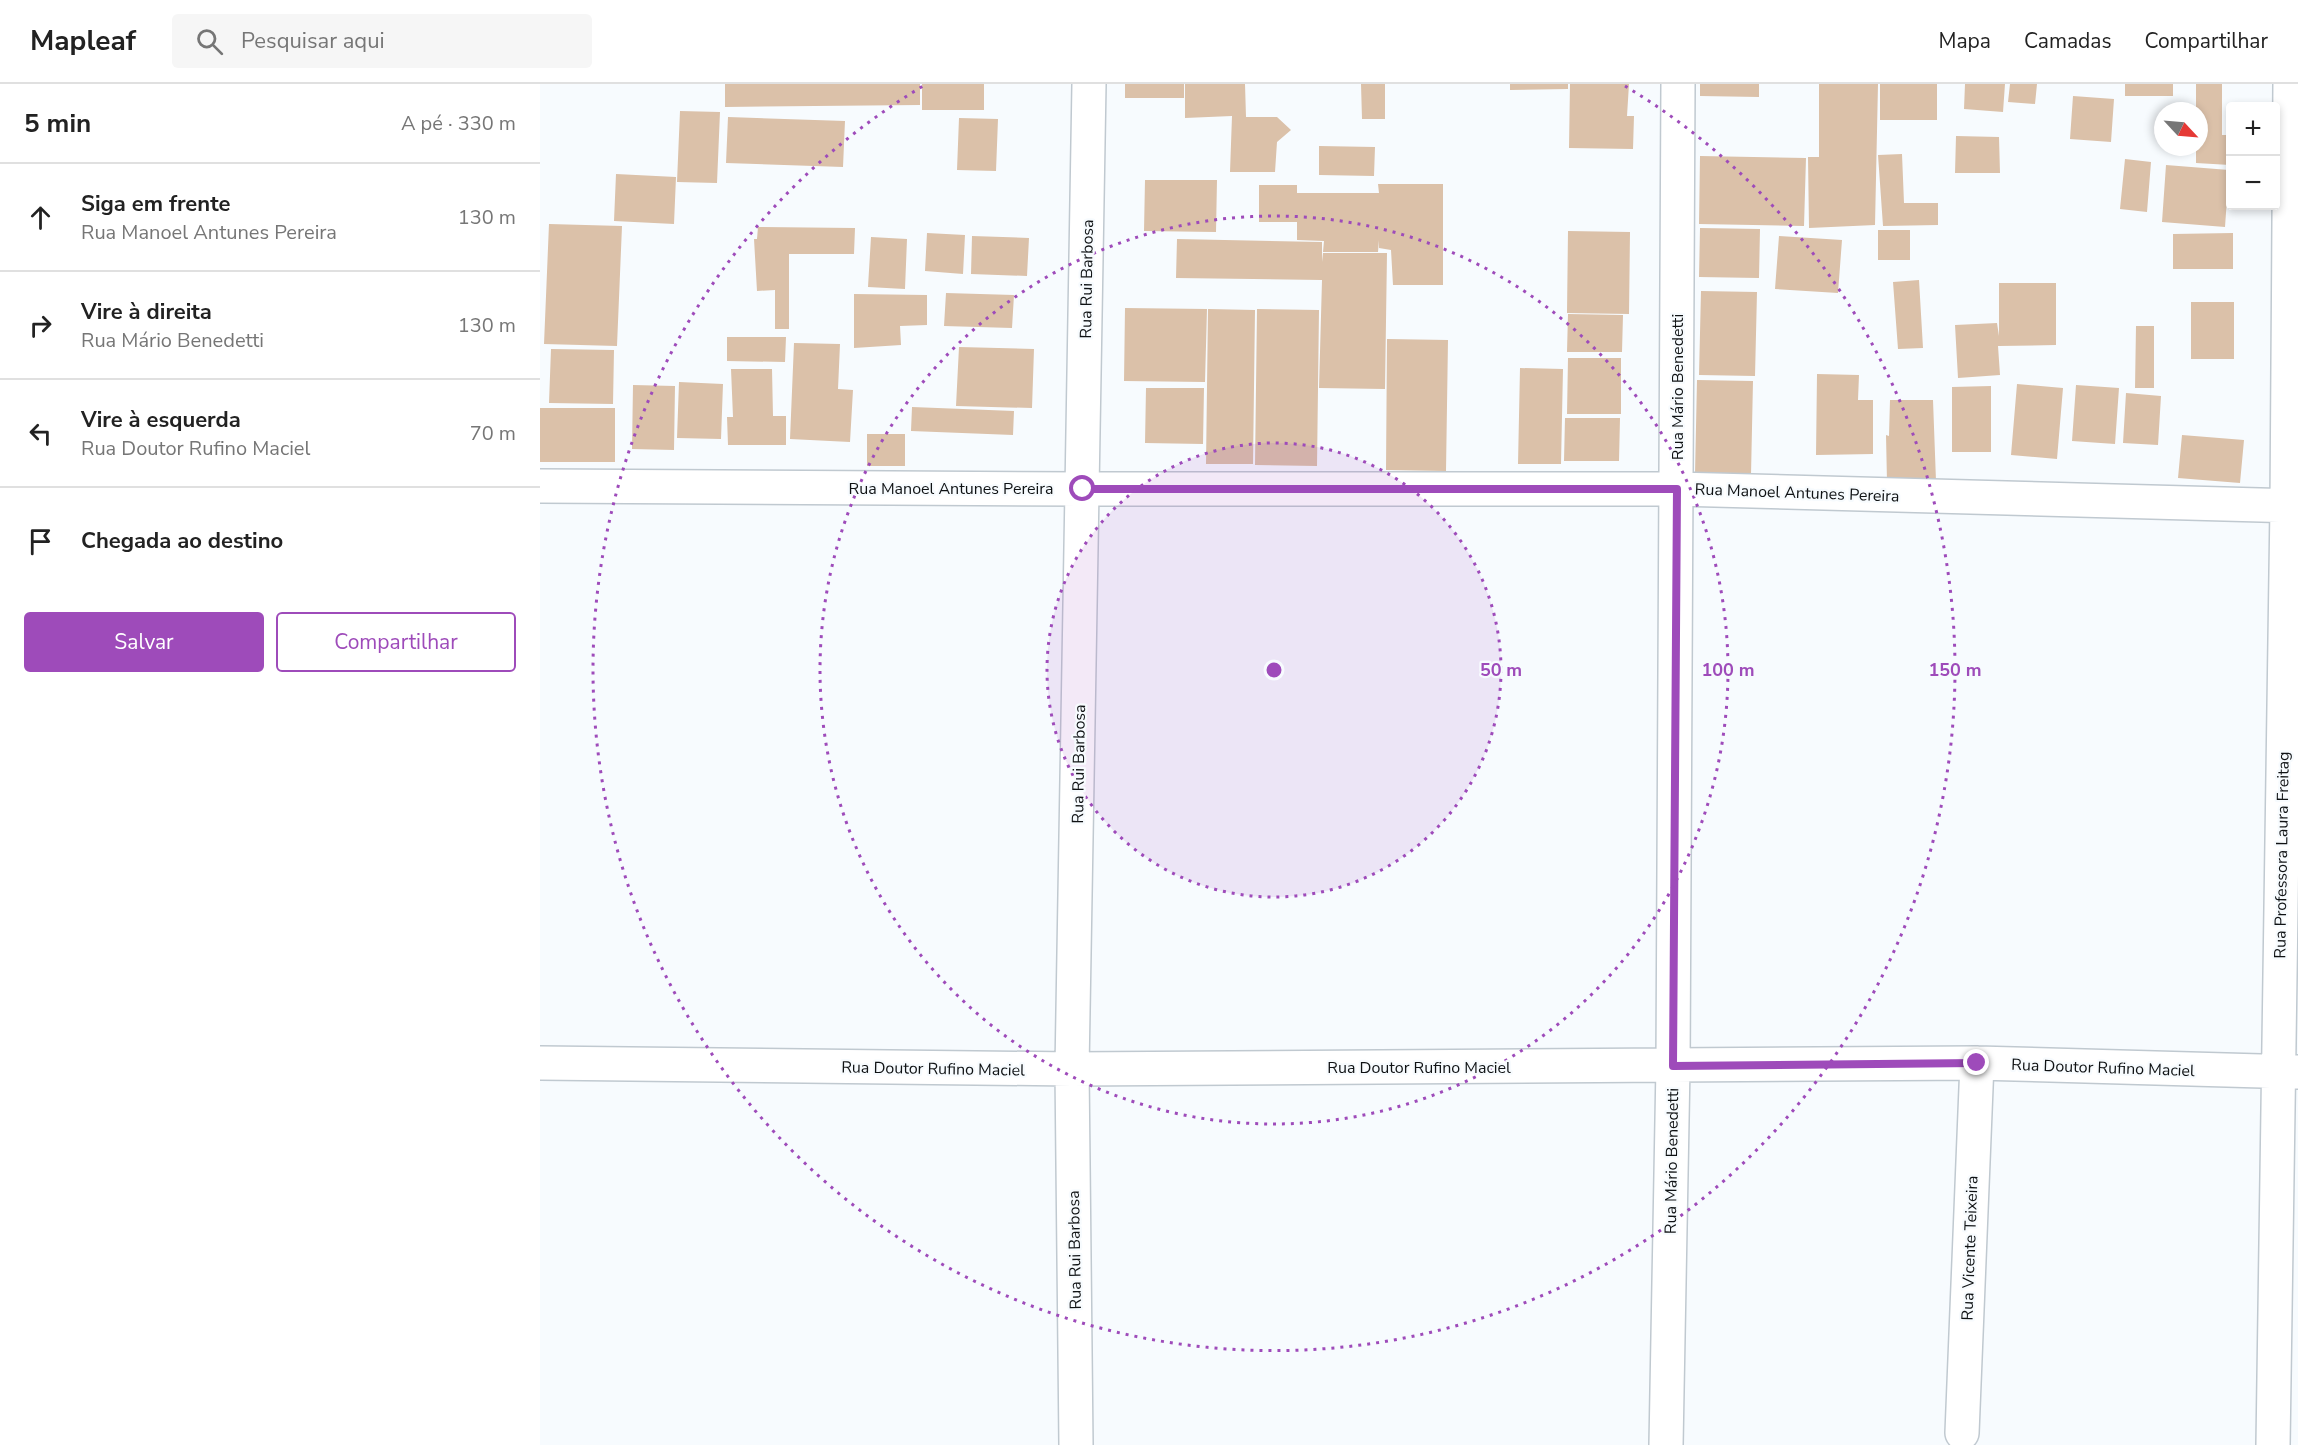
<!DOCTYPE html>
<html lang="pt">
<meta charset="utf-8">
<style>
:root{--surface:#fff;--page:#f6f6f6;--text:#222;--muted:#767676;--line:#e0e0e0;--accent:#9e4bba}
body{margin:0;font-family:"Nunito Sans",sans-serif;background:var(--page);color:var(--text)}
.controls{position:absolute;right:18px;top:18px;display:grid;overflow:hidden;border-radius:6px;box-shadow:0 3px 9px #0003}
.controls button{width:54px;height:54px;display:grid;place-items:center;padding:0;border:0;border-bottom:2px solid var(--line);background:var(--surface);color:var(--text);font:30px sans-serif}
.compass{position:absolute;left:1614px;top:18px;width:54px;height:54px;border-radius:50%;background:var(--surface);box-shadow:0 3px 9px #0003;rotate:116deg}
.stop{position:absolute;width:18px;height:18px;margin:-14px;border:4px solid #9e4bba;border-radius:50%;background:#fff}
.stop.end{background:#9e4bba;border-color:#fff;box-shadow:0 2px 6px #0008}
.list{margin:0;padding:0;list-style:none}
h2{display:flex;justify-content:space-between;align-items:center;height:78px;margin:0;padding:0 24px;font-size:26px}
h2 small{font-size:20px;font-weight:400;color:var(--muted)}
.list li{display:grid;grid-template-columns:39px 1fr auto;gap:18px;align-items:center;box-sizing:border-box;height:108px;padding:0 24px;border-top:2px solid var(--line)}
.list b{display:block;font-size:22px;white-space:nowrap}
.list p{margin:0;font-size:20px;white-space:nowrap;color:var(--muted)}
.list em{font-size:20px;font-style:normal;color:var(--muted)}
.actions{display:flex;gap:12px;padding:18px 24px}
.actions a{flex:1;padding:14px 0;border:2px solid var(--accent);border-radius:6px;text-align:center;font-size:21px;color:var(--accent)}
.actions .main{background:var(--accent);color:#fff}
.icon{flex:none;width:33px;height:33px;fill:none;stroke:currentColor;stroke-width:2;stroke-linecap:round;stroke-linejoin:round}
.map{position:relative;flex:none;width:1758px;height:1361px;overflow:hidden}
header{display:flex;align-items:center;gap:36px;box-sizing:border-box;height:84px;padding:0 30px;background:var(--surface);border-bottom:2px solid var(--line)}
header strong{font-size:28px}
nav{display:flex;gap:33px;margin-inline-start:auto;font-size:21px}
.search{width:420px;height:54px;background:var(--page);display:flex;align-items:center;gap:15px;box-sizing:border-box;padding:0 21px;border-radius:6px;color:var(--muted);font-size:22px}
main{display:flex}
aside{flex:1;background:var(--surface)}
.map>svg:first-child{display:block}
</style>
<header>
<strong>Mapleaf</strong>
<div class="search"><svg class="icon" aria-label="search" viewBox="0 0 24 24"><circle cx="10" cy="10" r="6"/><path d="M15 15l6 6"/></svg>Pesquisar aqui</div>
<nav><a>Mapa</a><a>Camadas</a><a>Compartilhar</a></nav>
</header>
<main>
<aside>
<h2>5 min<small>A pé · 330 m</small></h2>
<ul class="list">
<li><svg class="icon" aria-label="ahead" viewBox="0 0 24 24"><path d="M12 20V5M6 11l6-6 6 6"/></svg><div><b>Siga em frente</b><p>Rua Manoel Antunes Pereira</p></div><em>130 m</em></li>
<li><svg class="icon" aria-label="right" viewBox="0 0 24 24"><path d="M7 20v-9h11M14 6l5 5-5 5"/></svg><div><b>Vire à direita</b><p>Rua Mário Benedetti</p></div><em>130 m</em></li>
<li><svg class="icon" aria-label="left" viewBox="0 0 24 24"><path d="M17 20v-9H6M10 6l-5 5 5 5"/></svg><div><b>Vire à esquerda</b><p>Rua Doutor Rufino Maciel</p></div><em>70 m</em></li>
<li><svg class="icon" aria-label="arrive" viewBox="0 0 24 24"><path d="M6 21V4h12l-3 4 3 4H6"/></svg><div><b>Chegada ao destino</b></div></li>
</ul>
<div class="actions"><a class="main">Salvar</a><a>Compartilhar</a></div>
</aside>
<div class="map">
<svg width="1758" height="1361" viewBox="0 0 1758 1361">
<rect width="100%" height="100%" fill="#f7fbfe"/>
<path fill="#dbc1a9" d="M 185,0 L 380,0 L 380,21 L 185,23 Z
M 382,0 L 444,0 L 444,26 L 382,26 Z
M 585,0 L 644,0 L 644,14 L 585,14 Z
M 645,0 L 705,0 L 706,33 L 737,33 L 751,46 L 737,58 L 735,88 L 690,88 L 692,32 L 645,34 Z
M 821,0 L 845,0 L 845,35 L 822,35 Z
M 970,0 L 1028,0 L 1028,5 L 970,6 Z
M 1030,0 L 1089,0 L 1087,32 L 1094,32 L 1093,65 L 1029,64 Z
M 1160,0 L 1219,0 L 1219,13 L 1160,12 Z
M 1279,0 L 1338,0 L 1335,141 L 1269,144 L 1268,73 L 1279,73 Z
M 1340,0 L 1397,0 L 1397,36 L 1340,36 Z
M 1425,0 L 1465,0 L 1463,28 L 1424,25 Z
M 1470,0 L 1497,0 L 1495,20 L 1468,18 Z
M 1585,0 L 1633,0 L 1633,12 L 1585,12 Z
M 1656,0 L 1682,0 L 1682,51 L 1690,51 L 1690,81 L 1656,79 L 1656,63 L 1659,63 L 1659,27 L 1656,27 Z
M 1533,12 L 1574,15 L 1571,58 L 1530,55 Z
M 140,27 L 180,28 L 177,99 L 137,98 Z
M 188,33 L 305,37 L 303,83 L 186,79 Z
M 419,34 L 458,35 L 456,87 L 417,86 Z
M 1416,52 L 1459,53 L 1460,89 L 1415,89 Z
M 779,62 L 835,63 L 834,92 L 779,91 Z
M 1362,70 L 1364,119 L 1398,119 L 1398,141 L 1343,142 L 1338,71 Z
M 1160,72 L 1266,74 L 1264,142 L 1159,140 Z
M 1585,75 L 1611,78 L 1607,128 L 1580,125 Z
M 1626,81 L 1689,86 L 1685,143 L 1622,138 Z
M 76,90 L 136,93 L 134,140 L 74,137 Z
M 605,96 L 677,96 L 676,148 L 604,147 Z
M 838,100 L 903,100 L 903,201 L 853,201 L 851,166 L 839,164 L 839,156 L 838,168 L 783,168 L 784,157 L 757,156 L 757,138 L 719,138 L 719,101 L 757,101 L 757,109 L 839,109 Z
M 9,140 L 82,142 L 77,262 L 4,260 Z
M 218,143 L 315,144 L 314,170 L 249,170 L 249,245 L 235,245 L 235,206 L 217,207 L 214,155 L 217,155 Z
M 1160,144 L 1220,145 L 1219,194 L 1159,193 Z
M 1338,146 L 1370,146 L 1370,176 L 1338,176 Z
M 1028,147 L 1090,148 L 1089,230 L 1027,229 Z
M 387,149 L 425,151 L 423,190 L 385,187 Z
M 1693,149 L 1693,185 L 1633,185 L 1633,150 Z
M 432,152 L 489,154 L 487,192 L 431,190 Z
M 1239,152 L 1302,156 L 1298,209 L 1235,205 Z
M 331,153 L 367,155 L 365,205 L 328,203 Z
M 637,155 L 782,158 L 782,178 L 783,169 L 847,169 L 845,305 L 779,304 L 782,196 L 636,194 Z
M 1379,196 L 1383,264 L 1358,265 L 1353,198 Z
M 1459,199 L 1516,199 L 1516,261 L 1458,262 L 1460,291 L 1418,294 L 1415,241 L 1457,239 L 1459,252 Z
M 1161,207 L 1217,208 L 1215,292 L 1159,291 Z
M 406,209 L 474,211 L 472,244 L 404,242 Z
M 314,210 L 387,211 L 387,241 L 360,242 L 361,261 L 314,264 Z
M 1651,218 L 1694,218 L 1694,275 L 1651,275 Z
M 585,224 L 667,225 L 665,298 L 584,297 Z
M 668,225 L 715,226 L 713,380 L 666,380 Z
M 717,225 L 779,226 L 777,382 L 715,381 Z
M 1028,230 L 1083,231 L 1082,268 L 1027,268 Z
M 1596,242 L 1614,242 L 1614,304 L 1595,304 Z
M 187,253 L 246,253 L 245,278 L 187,277 Z
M 847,255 L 908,256 L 906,387 L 846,386 Z
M 254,259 L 300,260 L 298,305 L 313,306 L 310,358 L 250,355 Z
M 419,263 L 494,265 L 492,324 L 416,322 Z
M 11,265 L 74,266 L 73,320 L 9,319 Z
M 1028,274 L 1081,274 L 1081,330 L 1027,330 Z
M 980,284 L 1023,285 L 1021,380 L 978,380 Z
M 191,285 L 232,285 L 233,332 L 246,332 L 246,361 L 188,361 L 187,333 L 193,333 Z
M 1277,290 L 1319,291 L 1318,316 L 1333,316 L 1333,370 L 1276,371 Z
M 1157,296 L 1213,297 L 1211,391 L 1155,390 Z
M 139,298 L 183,300 L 181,355 L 137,354 Z
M 1477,300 L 1523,304 L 1517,375 L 1471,371 Z
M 93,301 L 135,302 L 134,366 L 92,365 Z
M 1536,301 L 1579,304 L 1575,360 L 1532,357 Z
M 1451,302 L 1451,368 L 1412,368 L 1412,303 Z
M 606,304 L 664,304 L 663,360 L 605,359 Z
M 1586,309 L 1621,312 L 1618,361 L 1583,359 Z
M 1350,316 L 1393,316 L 1396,397 L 1347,398 L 1346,351 L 1349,352 Z
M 372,323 L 474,327 L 473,351 L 371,347 Z
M 0,324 L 75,324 L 75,378 L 0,378 Z
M 1025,334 L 1080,334 L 1079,377 L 1024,377 Z
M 327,350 L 365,350 L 365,382 L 327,382 Z
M 1642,351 L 1704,356 L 1700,399 L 1638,394 Z"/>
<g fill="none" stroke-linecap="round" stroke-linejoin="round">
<g stroke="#c0c9d0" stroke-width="36">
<path id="street" d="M 0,402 L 543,405 L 1137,405 L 1758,422
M 0,979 L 532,985 L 1437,979 L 1758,988
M 1422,1349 L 1437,979
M 536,1361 L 532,985 L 549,0
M 1126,1361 L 1133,982 L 1138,0
M 1733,1361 L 1747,422 L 1750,0"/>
</g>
<use href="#street" stroke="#fff" stroke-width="33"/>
</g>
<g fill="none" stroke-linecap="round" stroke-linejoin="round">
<path stroke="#9e4bba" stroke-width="8" d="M 543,405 L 1137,405 L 1133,982 L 1437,979"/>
</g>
<circle cx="734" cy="586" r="227" fill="#9e4bba" fill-opacity=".12"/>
<g fill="none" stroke="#9e4bba" stroke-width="3" stroke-dasharray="3 6">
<circle cx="734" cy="586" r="227"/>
<circle cx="734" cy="586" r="454"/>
<path d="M1085 2A681 681 0 1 1 383 2"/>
</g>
<g text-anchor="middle" stroke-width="4.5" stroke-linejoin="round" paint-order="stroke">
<g font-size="16" fill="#0f1214" stroke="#f7fbfe">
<text transform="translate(546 195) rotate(-89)" y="6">Rua Rui Barbosa</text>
<text transform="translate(1137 303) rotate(-90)" y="6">Rua Mário Benedetti</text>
<text x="411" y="410">Rua Manoel Antunes Pereira</text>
<text transform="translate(1257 408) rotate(2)" y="6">Rua Manoel Antunes Pereira</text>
<text transform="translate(538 680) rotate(-89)" y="6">Rua Rui Barbosa</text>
<text transform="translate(1741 771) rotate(-89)" y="6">Rua Professora Laura Freitag</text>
<text x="879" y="989">Rua Doutor Rufino Maciel</text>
<text transform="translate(1563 983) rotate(2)" y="6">Rua Doutor Rufino Maciel</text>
<text transform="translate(393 984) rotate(1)" y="6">Rua Doutor Rufino Maciel</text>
<text transform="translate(1131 1077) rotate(-89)" y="6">Rua Mário Benedetti</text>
<text transform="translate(1429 1164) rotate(-88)" y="6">Rua Vicente Teixeira</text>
<text transform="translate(534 1166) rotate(-91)" y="6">Rua Rui Barbosa</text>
</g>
</g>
<circle cx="734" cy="586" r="9" fill="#9e4bba" stroke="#f7fbfe" stroke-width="3"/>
<g font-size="18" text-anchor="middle" font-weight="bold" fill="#9e4bba" stroke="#f7fbfe" stroke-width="4.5" stroke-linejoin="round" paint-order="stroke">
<text x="961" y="592">50 m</text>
<text x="1188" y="592">100 m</text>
<text x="1415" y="592">150 m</text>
</g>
</svg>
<div class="controls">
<button>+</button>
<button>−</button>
</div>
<svg class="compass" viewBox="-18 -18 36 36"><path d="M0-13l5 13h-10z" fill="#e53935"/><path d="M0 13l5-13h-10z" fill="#767676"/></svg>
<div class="stop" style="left:543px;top:405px"></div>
<div class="stop end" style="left:1437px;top:979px"></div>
</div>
</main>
